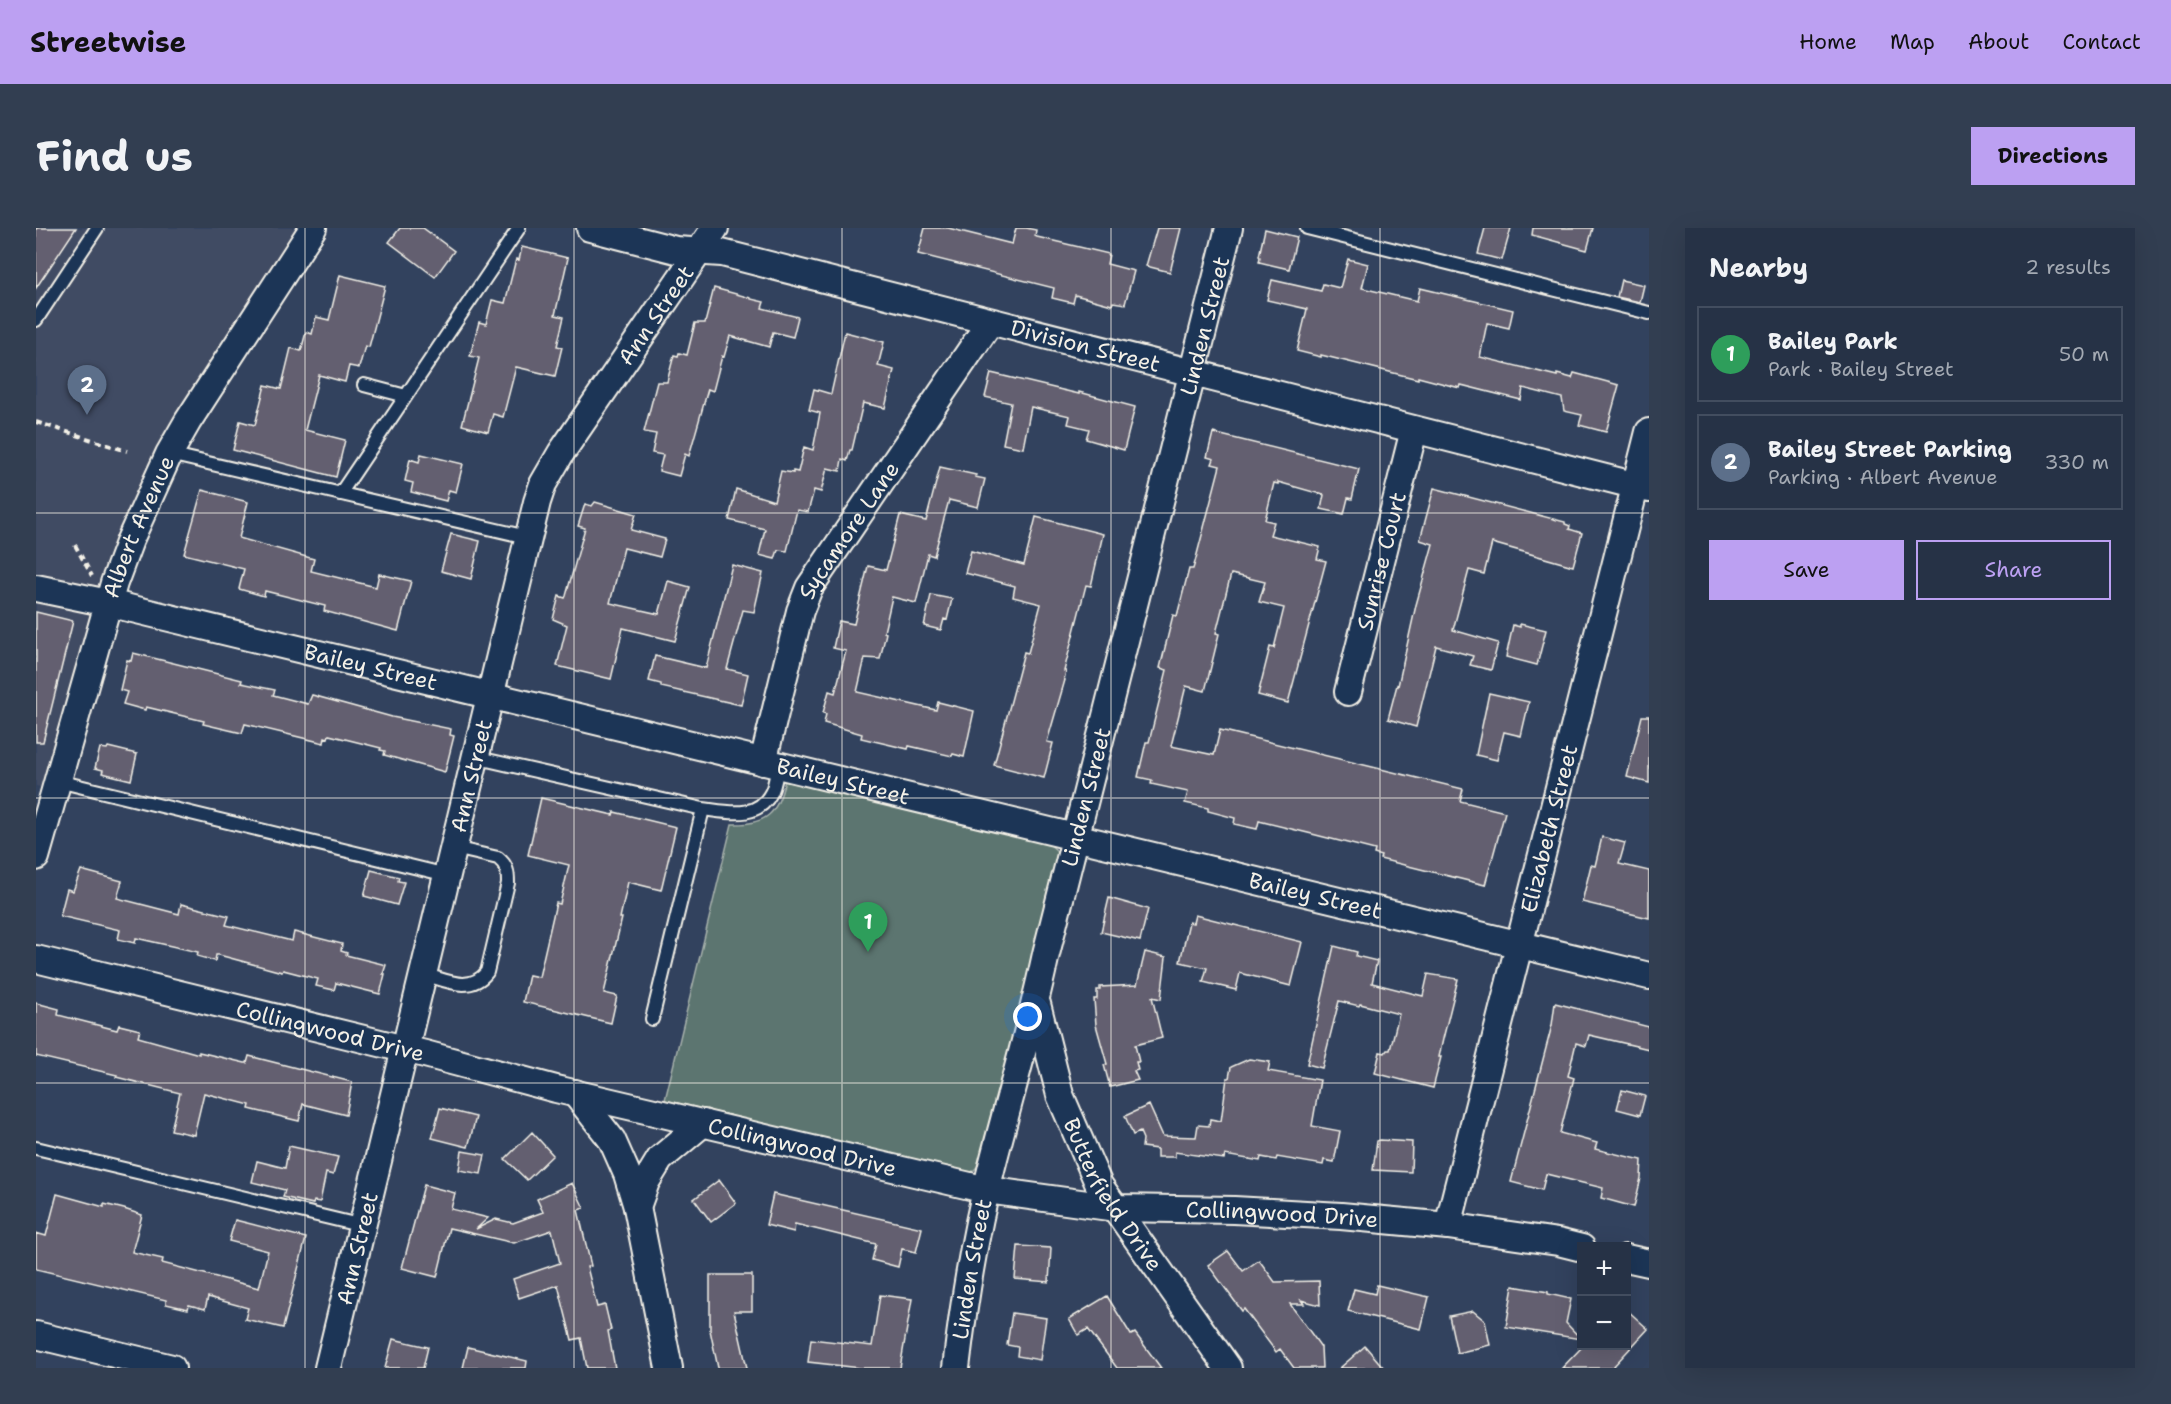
<!DOCTYPE html>
<meta charset="utf-8">
<style>
:root{--surface:#263246;--page:#323e51;--text:#f1f3f6;--muted:#a4aab3;--line:#424d5f;--accent:#bca0f2}
body{margin:0;font-family:"Shantell Sans",sans-serif;background:var(--page);color:var(--text)}
.controls{position:absolute;right:18px;bottom:18px;display:grid;overflow:hidden;border-radius:0px;box-shadow:0 6px 24px #0002}
.controls button{width:54px;height:54px;display:grid;place-items:center;padding:0;border:0;border-bottom:2px solid var(--line);background:var(--surface);color:var(--text);font:30px sans-serif}
.you{position:absolute;left:992px;top:789px;width:21px;height:21px;margin:-15px;border:4px solid #fff;border-radius:50%;background:#1a73e8;box-shadow:0 0 0 9px #1a73e833}
.badge{display:grid;place-items:center;width:39px;height:39px;border-radius:50%;background:var(--accent);color:#fff;font-size:20px;font-weight:700}
.pin{position:absolute;translate:-50% -50px;filter:drop-shadow(0 2px 3px #0008)}
.pin::after{content:'';position:absolute;top:32px;width:21px;height:18px;background:inherit;clip-path:polygon(0 0,100% 0,50% 100%)}
.list{margin:0;padding:0;list-style:none}
h2{display:flex;justify-content:space-between;align-items:center;height:78px;margin:0;padding:0 24px;font-size:26px}
h2 small{font-size:20px;font-weight:400;color:var(--muted)}
.list li{display:grid;grid-template-columns:39px 1fr auto;gap:18px;align-items:center;box-sizing:border-box;height:96px;margin:0 12px 12px;padding:0 12px;border:2px solid var(--line);border-radius:0px}
.list b{display:block;font-size:22px;white-space:nowrap}
.list p{margin:0;font-size:20px;white-space:nowrap;color:var(--muted)}
.list em{font-size:20px;font-style:normal;color:var(--muted)}
.actions{display:flex;gap:12px;padding:18px 24px}
.actions a{flex:1;padding:14px 0;border:2px solid var(--accent);border-radius:0px;text-align:center;font-size:21px;color:var(--accent)}
.actions .main{background:var(--accent);color:#111}
.map{position:relative;flex:none;width:1613px;height:1140px;overflow:hidden;border-radius:0px}
header{display:flex;align-items:center;gap:36px;box-sizing:border-box;height:84px;padding:0 30px;background:var(--accent);color:#111}
header strong{font-size:28px}
nav{display:flex;gap:33px;margin-inline-start:auto;font-size:21px}
.intro{display:flex;align-items:center;justify-content:space-between;box-sizing:border-box;height:144px;padding:0 36px}
h1{margin:0;font-size:42px}
.button{padding:15px 27px;border-radius:0px;background:var(--accent);color:#111;font-size:21px;font-weight:700}
main{display:flex;gap:36px;padding:0 36px}
aside{flex:1;background:var(--surface);border-radius:0px;box-shadow:0 6px 24px #0002}
.map>svg:first-child{display:block}
</style>
<header>
<strong>Streetwise</strong>
<nav><a>Home</a><a>Map</a><a>About</a><a>Contact</a></nav>
</header>
<div class="intro"><h1>Find us</h1><a class="button">Directions</a></div>
<main>
<div class="map">
<svg width="1613" height="1140" viewBox="0 0 1613 1140">
<rect width="100%" height="100%" fill="#32425e"/>
<filter id="ink" filterUnits="userSpaceOnUse"><feTurbulence type="fractalNoise" baseFrequency=".0167" numOctaves="2"/><feDisplacementMap in="SourceGraphic" scale="12" xChannelSelector="R" yChannelSelector="G"/><feConvolveMatrix kernelMatrix="1 2 1 2 8 2 1 2 1" color-interpolation-filters="sRGB"/></filter>
<g filter="url(#ink)">
<path fill="#414b63" d="M 0,0 L 274,0 L 131,226 L 17,562 L 0,558 Z"/>
<path fill="#5b7470" stroke="#a8b2ac" stroke-width="1.5" d="M 749,552 L 1013,616 L 1020,622 L 1022,632 L 945,935 L 936,944 L 928,944 L 629,872 L 696,596 C 731,597 742,585 749,552 Z"/>
<path fill="#635f70" stroke="#f4f1e8" stroke-width="1.5" d="M 0,0 L 40,0 L 0,60 Z
M 364,0 L 387,0 L 418,23 L 399,49 L 353,14 Z
M 889,0 L 912,0 L 976,16 L 980,0 L 990,0 L 1000,2 L 999,8 L 1001,9 L 1073,26 L 1071,36 L 1098,43 L 1089,76 L 1077,74 L 1076,77 L 1039,67 L 1037,75 L 1016,70 L 1018,60 L 882,26 Z
M 1121,0 L 1145,0 L 1134,44 L 1110,38 Z
M 1449,0 L 1475,0 L 1466,32 L 1442,26 Z
M 1497,0 L 1557,0 L 1551,22 L 1496,7 Z
M 1229,1 L 1261,9 L 1253,41 L 1223,34 L 1224,29 L 1223,28 Z
M 486,19 L 532,30 L 519,87 L 528,89 L 521,118 L 526,119 L 519,148 L 480,139 L 467,189 L 457,186 L 452,204 L 426,197 L 443,130 L 434,128 L 443,94 L 450,96 L 456,72 L 469,75 L 480,31 L 483,32 Z
M 1312,31 L 1332,36 L 1326,60 L 1381,73 L 1384,60 L 1477,82 L 1473,100 L 1451,95 L 1444,129 L 1521,148 L 1521,146 L 1536,150 L 1538,145 L 1583,157 L 1570,204 L 1543,197 L 1546,187 L 1528,183 L 1526,170 L 1487,160 L 1485,172 L 1425,157 L 1424,160 L 1382,149 L 1382,151 L 1285,127 L 1285,129 L 1261,123 L 1271,81 L 1231,72 L 1236,52 L 1285,63 L 1287,56 L 1304,60 Z
M 304,47 L 349,58 L 333,119 L 329,118 L 323,140 L 313,138 L 309,154 L 283,147 L 269,202 L 309,212 L 300,249 L 197,222 L 204,193 L 219,197 L 229,157 L 245,161 L 255,120 L 265,123 L 270,104 L 276,106 L 280,89 L 293,92 Z
M 1585,52 L 1608,57 L 1604,74 L 1581,69 Z
M 678,60 L 715,70 L 715,71 L 728,74 L 726,80 L 762,89 L 757,109 L 737,104 L 733,119 L 694,108 L 688,129 L 686,128 L 677,163 L 672,161 L 653,228 L 649,226 L 643,248 L 623,243 L 627,227 L 616,225 L 620,206 L 608,204 L 621,154 L 631,154 L 638,127 L 642,128 L 643,125 L 651,127 L 659,95 L 669,95 Z
M 809,104 L 848,114 L 842,138 L 858,142 L 849,180 L 827,175 L 816,222 L 814,222 L 811,233 L 806,231 L 804,243 L 791,240 L 785,264 L 778,262 L 772,284 L 761,282 L 751,323 L 742,322 L 739,331 L 723,327 L 729,301 L 693,292 L 700,261 L 738,273 L 745,243 L 757,245 L 757,243 L 762,244 L 768,219 L 777,222 L 784,185 L 773,182 L 778,161 L 795,166 Z
M 955,145 L 1043,166 L 1043,164 L 1099,179 L 1088,222 L 1050,211 L 1053,201 L 1032,196 L 1034,188 L 995,179 L 987,220 L 967,216 L 975,175 L 949,169 Z
M 1177,205 L 1323,241 L 1316,271 L 1312,270 L 1308,286 L 1285,281 L 1288,267 L 1242,254 L 1242,256 L 1238,255 L 1229,292 L 1238,294 L 1234,307 L 1284,319 L 1281,331 L 1290,333 L 1252,475 L 1222,467 L 1234,419 L 1238,420 L 1248,380 L 1223,374 L 1229,354 L 1195,346 L 1180,405 L 1183,406 L 1169,463 L 1150,458 L 1135,518 L 1178,527 L 1184,502 L 1427,561 L 1424,573 L 1469,584 L 1449,657 L 1344,631 L 1345,628 L 1338,626 L 1339,622 L 1272,605 L 1223,593 L 1221,601 L 1198,596 L 1199,590 L 1172,583 L 1172,580 L 1149,575 L 1152,564 L 1115,556 L 1116,552 L 1102,549 L 1110,514 L 1113,514 L 1131,442 L 1124,440 L 1137,387 L 1141,388 L 1153,341 L 1157,341 L 1159,334 L 1184,238 L 1176,236 L 1178,231 L 1171,229 Z
M 385,226 L 427,236 L 420,264 L 413,262 L 410,273 L 375,264 L 377,255 L 369,253 L 374,231 L 383,234 Z
M 904,239 L 940,247 L 939,249 L 949,251 L 942,279 L 913,272 L 898,328 L 892,326 L 880,375 L 856,369 L 848,404 L 850,405 L 844,431 L 829,430 L 821,464 L 900,482 L 902,474 L 938,483 L 928,529 L 917,526 L 916,528 L 873,518 L 872,521 L 825,510 L 826,506 L 788,495 L 790,486 L 787,485 L 793,463 L 799,465 L 810,423 L 797,420 L 803,393 L 818,396 L 832,338 L 850,342 L 864,287 L 890,293 Z
M 1398,260 L 1529,294 L 1529,296 L 1534,298 L 1533,301 L 1546,305 L 1537,338 L 1456,315 L 1448,346 L 1433,342 L 1417,402 L 1462,415 L 1455,442 L 1434,437 L 1437,428 L 1400,418 L 1380,499 L 1352,491 L 1361,457 L 1362,458 L 1380,377 L 1397,316 L 1384,312 Z
M 166,262 L 212,274 L 203,310 L 278,331 L 275,343 L 340,359 L 343,346 L 375,353 L 362,403 L 288,383 L 289,378 L 229,363 L 228,368 L 203,361 L 208,341 L 148,326 Z
M 559,274 L 600,286 L 595,302 L 629,311 L 624,329 L 588,320 L 574,375 L 623,386 L 632,353 L 654,359 L 639,413 L 587,400 L 575,451 L 521,438 L 531,397 L 517,391 L 523,368 L 529,370 L 530,368 L 549,300 L 542,298 L 549,276 L 556,278 Z
M 1000,289 L 1067,306 L 1055,358 L 1050,357 L 1028,443 L 1030,443 L 1028,452 L 1029,452 L 1011,514 L 1017,515 L 1008,550 L 958,537 L 988,424 L 992,425 L 1005,376 L 977,369 L 979,358 L 929,345 L 935,323 L 988,337 Z
M 415,306 L 444,313 L 435,351 L 405,343 Z
M 696,337 L 727,345 L 718,384 L 707,382 L 691,441 L 712,446 L 705,477 L 625,459 L 625,456 L 613,453 L 619,428 L 670,440 Z
M 895,367 L 916,371 L 911,392 L 908,391 L 905,402 L 888,398 Z
M 0,384 L 37,393 L 7,514 L 0,514 Z
M 1484,396 L 1510,402 L 1501,437 L 1470,429 L 1477,397 L 1484,399 Z
M 97,425 L 206,452 L 205,455 L 239,462 L 237,467 L 272,476 L 276,467 L 356,489 L 415,501 L 414,507 L 418,508 L 409,544 L 348,527 L 349,523 L 344,522 L 345,520 L 293,507 L 292,510 L 289,509 L 288,515 L 209,496 L 206,505 L 167,496 L 168,493 L 110,479 L 109,482 L 87,476 L 91,464 L 84,462 L 91,432 L 95,433 Z
M 1453,465 L 1493,474 L 1485,508 L 1468,504 L 1461,532 L 1440,527 Z
M 1606,488 L 1613,488 L 1613,555 L 1591,549 Z
M 72,519 L 101,526 L 95,552 L 66,545 L 67,542 L 59,540 L 64,520 L 71,521 Z
M 505,570 L 577,587 L 578,584 L 640,599 L 625,662 L 592,654 L 584,690 L 586,690 L 568,765 L 581,768 L 575,795 L 487,774 L 493,747 L 503,749 L 520,675 L 524,676 L 533,637 L 492,627 Z
M 1566,609 L 1589,615 L 1583,636 L 1613,643 L 1613,690 L 1546,674 L 1555,637 L 1559,638 Z
M 45,642 L 86,653 L 81,670 L 143,686 L 145,676 L 193,688 L 190,697 L 256,713 L 258,704 L 306,716 L 305,723 L 311,725 L 310,727 L 350,737 L 347,746 L 349,746 L 344,766 L 300,755 L 298,762 L 280,758 L 282,751 L 247,742 L 246,744 L 183,727 L 180,727 L 179,733 L 161,728 L 162,724 L 100,710 L 99,715 L 82,711 L 84,702 L 24,688 L 31,661 L 37,663 Z
M 335,642 L 363,649 L 362,653 L 368,654 L 361,677 L 328,668 Z
M 1073,670 L 1112,681 L 1104,713 L 1065,704 Z
M 1159,687 L 1266,714 L 1255,758 L 1204,745 L 1200,762 L 1167,754 L 1171,740 L 1144,734 L 1153,694 L 1157,695 Z
M 1298,718 L 1321,724 L 1320,728 L 1341,733 L 1336,755 L 1387,768 L 1392,746 L 1422,751 L 1407,811 L 1403,829 L 1405,829 L 1397,860 L 1339,845 L 1344,824 L 1349,825 L 1351,822 L 1354,822 L 1363,786 L 1324,776 L 1323,778 L 1303,773 L 1286,840 L 1271,836 Z
M 1109,724 L 1130,729 L 1125,771 L 1116,769 L 1126,810 L 1099,817 L 1103,834 L 1100,834 L 1102,842 L 1098,843 L 1102,852 L 1074,859 L 1068,837 L 1071,836 L 1060,797 L 1058,771 L 1061,771 L 1061,762 L 1064,762 L 1064,759 L 1101,757 Z
M 0,775 L 23,781 L 22,787 L 81,802 L 83,797 L 104,802 L 102,809 L 163,826 L 163,824 L 209,835 L 211,835 L 213,828 L 316,854 L 310,887 L 267,876 L 263,893 L 213,881 L 214,877 L 168,865 L 158,907 L 135,902 L 144,865 L 80,849 L 81,847 L 0,828 Z
M 1519,775 L 1613,799 L 1613,821 L 1553,807 L 1550,818 L 1540,815 L 1532,848 L 1538,850 L 1524,905 L 1561,915 L 1559,921 L 1606,932 L 1605,950 L 1598,979 L 1565,970 L 1567,960 L 1510,946 L 1506,962 L 1475,954 L 1516,797 Z
M 1213,831 L 1234,834 L 1232,843 L 1284,852 L 1276,898 L 1304,903 L 1298,934 L 1288,932 L 1287,937 L 1241,929 L 1240,932 L 1225,929 L 1224,933 L 1189,927 L 1188,931 L 1139,924 L 1139,929 L 1121,929 L 1121,921 L 1106,919 L 1107,911 L 1104,904 L 1097,907 L 1089,888 L 1113,877 L 1127,908 L 1160,909 L 1162,897 L 1173,898 L 1174,891 L 1185,893 L 1191,850 L 1193,850 L 1195,839 Z
M 1586,862 L 1609,868 L 1604,887 L 1581,881 Z
M 404,880 L 440,889 L 432,919 L 396,910 Z
M 496,904 L 517,927 L 491,952 L 469,931 Z
M 1344,912 L 1376,914 L 1375,944 L 1337,942 L 1341,913 Z
M 253,918 L 302,929 L 297,947 L 290,945 L 284,974 L 278,973 L 277,976 L 247,969 L 249,962 L 216,954 L 221,933 L 249,940 Z
M 426,923 L 449,927 L 445,946 L 423,942 Z
M 683,952 L 700,975 L 675,994 L 658,971 Z
M 536,955 L 548,980 L 542,982 L 555,1038 L 551,1039 L 561,1079 L 569,1077 L 575,1102 L 572,1103 L 579,1140 L 551,1140 L 545,1110 L 536,1112 L 522,1057 L 483,1070 L 477,1051 L 524,1035 L 516,1002 L 478,1015 L 413,1000 L 401,1049 L 366,1040 L 388,957 L 419,965 L 415,981 L 452,990 L 440,1001 L 460,991 L 477,995 L 507,984 L 501,971 Z
M 21,966 L 68,979 L 68,976 L 88,981 L 106,987 L 96,1024 L 127,1031 L 126,1035 L 223,1060 L 232,1023 L 193,1013 L 199,992 L 270,1010 L 247,1100 L 209,1091 L 212,1080 L 172,1069 L 169,1081 L 153,1077 L 152,1081 L 130,1076 L 130,1072 L 0,1041 L 0,1005 L 10,1008 Z
M 737,966 L 886,1000 L 880,1024 L 866,1021 L 862,1039 L 836,1032 L 840,1016 L 759,996 L 758,1004 L 730,997 Z
M 982,1018 L 1015,1020 L 1013,1054 L 979,1051 Z
M 1192,1023 L 1207,1043 L 1223,1032 L 1239,1054 L 1283,1053 L 1284,1077 L 1265,1072 L 1268,1076 L 1254,1076 L 1285,1119 L 1286,1140 L 1258,1140 L 1244,1121 L 1240,1124 L 1208,1081 L 1206,1083 L 1172,1037 Z
M 674,1047 L 716,1047 L 716,1083 L 698,1083 L 711,1140 L 682,1140 L 674,1102 Z
M 1341,1057 L 1393,1069 L 1385,1101 L 1312,1083 L 1318,1061 L 1339,1066 Z
M 1477,1058 L 1512,1064 L 1512,1066 L 1535,1071 L 1530,1095 L 1545,1111 L 1470,1099 Z
M 844,1067 L 876,1071 L 864,1140 L 825,1140 L 772,1134 L 775,1111 L 836,1118 Z
M 1071,1068 L 1095,1107 L 1099,1105 L 1125,1140 L 1081,1140 L 1052,1101 L 1042,1107 L 1033,1091 Z
M 1590,1081 L 1612,1101 L 1576,1140 L 1526,1140 L 1547,1118 L 1590,1118 Z
M 1437,1083 L 1449,1093 L 1454,1117 L 1421,1125 L 1413,1088 Z
M 976,1085 L 1010,1090 L 1004,1132 L 981,1128 L 982,1119 L 971,1117 Z
M 357,1111 L 392,1119 L 387,1140 L 349,1140 Z
M 1329,1118 L 1348,1140 L 1304,1140 Z
M 432,1119 L 491,1133 L 490,1140 L 427,1140 Z"/>
<g fill="none" stroke-linecap="round" stroke-linejoin="round">
<g stroke="#f4f1e8" stroke-width="16">
<path id="service" d="M 1271,0 L 1613,85
M 0,92 L 61,0
M 328,157 L 370,168
M 133,226 L 491,309
M 304,266 L 483,0
M 438,529 L 667,581 L 616,791
M 22,553 L 411,647
M 667,581 C 692,584 721,592 735,565 C 739,558 740,546 742,538
M 387,746 C 410,752 434,766 451,744 L 472,655 C 472,644 471,637 462,630 L 418,620
M 0,920 L 327,998"/>
</g>
<g stroke="#f4f1e8" stroke-width="30">
<g id="minor">
<path id="s1" d="M 554,0 L 640,22 L 686,25 L 1613,261"/>
<path id="s2" d="M 0,360 L 72,375 L 1613,748"/>
<path id="s3" d="M 1312,464 L 1378,202"/>
<path id="s4" d="M 727,534 L 764,383 L 773,360 L 954,94"/>
<path id="s5" d="M 0,629 L 78,355 L 94,312 L 133,226 L 152,193 L 277,0"/>
<path id="s6" d="M 0,731 L 389,826 L 520,861 L 951,962 L 1080,980 L 1198,982 L 1305,988 L 1412,998 L 1522,1014 L 1546,1020"/>
<path id="s7" d="M 1001,776 L 1024,867 L 1063,957 L 1192,1140"/>
<path d="M 539,865 L 576,912 L 591,946 L 601,979 L 633,1140"/>
<path d="M 601,979 L 610,954 L 624,931 L 667,895"/>
<path id="s8" d="M 1412,998 L 1613,204"/>
<path d="M 1590,1030 L 1613,1035"/>
<path d="M 0,1107 L 136,1140"/>
<path id="s9" d="M 292,1140 L 501,274 L 507,256 L 525,225 L 679,0"/>
<path id="s10" d="M 920,1140 C 928,1072 939,1004 956,938 C 974,867 995,797 1010,726 L 1193,0"/>
</g>
</g>
<path stroke="#f4f1e8" stroke-width="4" stroke-dasharray="6 4.5" stroke-linecap="butt" d="M 0,194 L 91,223
M 39,317 L 56,348"/>
<use href="#service" stroke="#1d3557" stroke-width="12"/>
<use href="#minor" stroke="#1d3557" stroke-width="26"/>
</g>
</g>
<path fill="none" stroke="#f4f1e8" stroke-width="1.5" stroke-opacity="0.55" d="M 269,0 L 269,1140M 538,0 L 538,1140M 806,0 L 806,1140M 1075,0 L 1075,1140M 1344,0 L 1344,1140M 0,285 L 1613,285M 0,570 L 1613,570M 0,855 L 1613,855"/>
<g text-anchor="middle" stroke-width="6" stroke-linejoin="round" paint-order="stroke">
<g font-size="22" fill="#f4f1e8" stroke="#1d3557">
<text dy="8" stroke="none"><textPath href="#s9" startOffset="1113">Ann Street</textPath></text>
<text dy="8" stroke="none"><textPath href="#s10" startOffset="1072">Linden Street</textPath></text>
<text dy="8" stroke="none"><textPath href="#s1" startOffset="510">Division Street</textPath></text>
<text dy="8" stroke="none"><textPath href="#s5" startOffset="346">Albert Avenue</textPath></text>
<text dy="8" stroke="none"><textPath href="#s4" startOffset="250">Sycamore Lane</textPath></text>
<text dy="8" stroke="none"><textPath href="#s3" startOffset="135">Sunrise Court</textPath></text>
<text dy="8" stroke="none"><textPath href="#s2" startOffset="344">Bailey Street</textPath></text>
<text dy="8" stroke="none"><textPath href="#s9" startOffset="609">Ann Street</textPath></text>
<text dy="8" stroke="none"><textPath href="#s2" startOffset="830">Bailey Street</textPath></text>
<text dy="8" stroke="none"><textPath href="#s10" startOffset="586">Linden Street</textPath></text>
<text dy="8" stroke="none"><textPath href="#s8" startOffset="410">Elizabeth Street</textPath></text>
<text dy="8" stroke="none"><textPath href="#s2" startOffset="1316">Bailey Street</textPath></text>
<text dy="8" stroke="none"><textPath href="#s6" startOffset="303">Collingwood Drive</textPath></text>
<text dy="8" stroke="none"><textPath href="#s6" startOffset="789">Collingwood Drive</textPath></text>
<text dy="8" stroke="none"><textPath href="#s7" startOffset="207">Butterfield Drive</textPath></text>
<text dy="8" stroke="none"><textPath href="#s6" startOffset="1275">Collingwood Drive</textPath></text>
<text dy="8" stroke="none"><textPath href="#s9" startOffset="123">Ann Street</textPath></text>
<text dy="8" stroke="none"><textPath href="#s10" startOffset="100">Linden Street</textPath></text>
</g>
</g>
</svg>
<div class="controls">
<button>+</button>
<button>−</button>
</div>
<div class="you"></div>
<div class="pin badge" style="left:832px;top:724px;background:#2e9e5b">1</div>
<div class="pin badge" style="left:51px;top:187px;background:#5c6f8a">2</div>
</div>
<aside>
<h2>Nearby<small>2 results</small></h2>
<ul class="list">
<li><span class="badge" style="background:#2e9e5b">1</span><div><b>Bailey Park</b><p>Park · Bailey Street</p></div><em>50 m</em></li>
<li><span class="badge" style="background:#5c6f8a">2</span><div><b>Bailey Street Parking</b><p>Parking · Albert Avenue</p></div><em>330 m</em></li>
</ul>
<div class="actions"><a class="main">Save</a><a>Share</a></div>
</aside>
</main>
